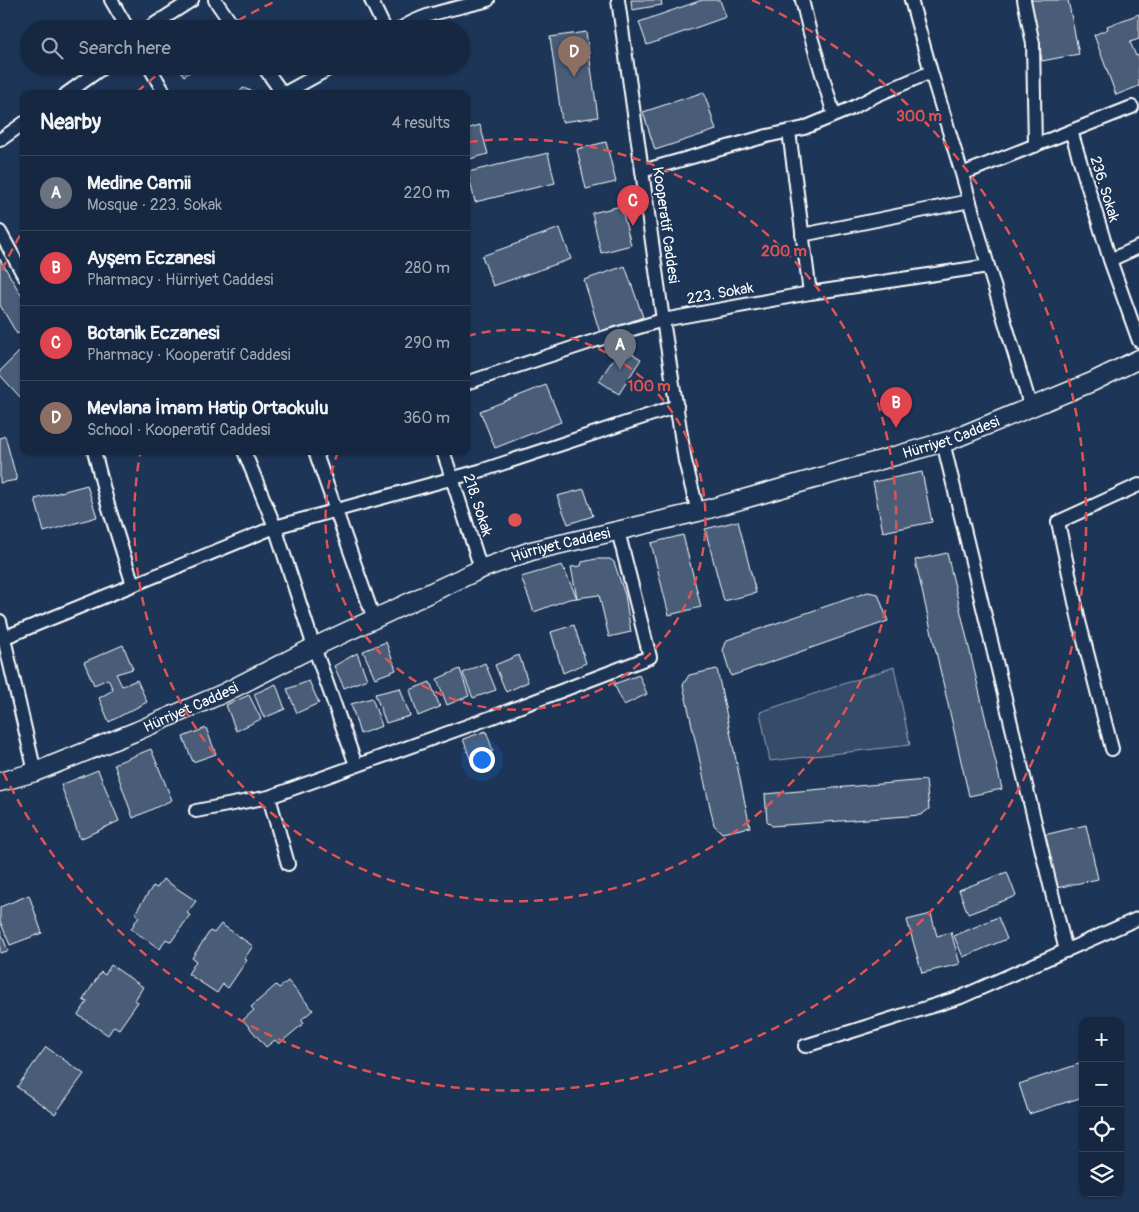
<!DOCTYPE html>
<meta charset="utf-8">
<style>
:root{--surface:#162841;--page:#1f3048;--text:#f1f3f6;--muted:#9ea6b1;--line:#35445a;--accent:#db2777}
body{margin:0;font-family:Pangolin,sans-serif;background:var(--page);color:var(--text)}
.controls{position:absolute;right:15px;bottom:15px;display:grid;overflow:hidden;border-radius:10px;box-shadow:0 1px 4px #0004}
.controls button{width:45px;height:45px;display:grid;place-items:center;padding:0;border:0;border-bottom:1px solid var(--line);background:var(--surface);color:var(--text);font:25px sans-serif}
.you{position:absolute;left:481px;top:759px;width:18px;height:18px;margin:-12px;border:4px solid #fff;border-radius:50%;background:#1a73e8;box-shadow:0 0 0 8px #1a73e833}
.badge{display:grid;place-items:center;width:32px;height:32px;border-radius:50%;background:var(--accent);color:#fff;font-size:16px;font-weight:700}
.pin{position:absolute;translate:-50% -41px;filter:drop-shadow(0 1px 2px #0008)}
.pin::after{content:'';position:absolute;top:26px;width:18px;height:15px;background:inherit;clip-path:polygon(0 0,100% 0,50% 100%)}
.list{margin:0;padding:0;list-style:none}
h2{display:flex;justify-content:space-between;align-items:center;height:65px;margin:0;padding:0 20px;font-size:21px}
h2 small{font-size:16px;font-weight:400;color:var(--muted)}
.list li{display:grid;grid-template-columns:32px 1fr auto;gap:15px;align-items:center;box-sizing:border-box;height:75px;padding:0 20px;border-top:1px solid var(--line)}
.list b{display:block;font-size:19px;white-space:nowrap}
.list p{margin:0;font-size:16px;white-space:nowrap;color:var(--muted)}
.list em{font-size:16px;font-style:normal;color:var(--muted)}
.icon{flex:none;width:28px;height:28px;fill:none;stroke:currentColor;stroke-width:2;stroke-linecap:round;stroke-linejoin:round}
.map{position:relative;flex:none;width:1139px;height:1212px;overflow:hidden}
.search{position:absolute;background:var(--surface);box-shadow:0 1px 4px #0004;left:20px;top:20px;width:450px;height:55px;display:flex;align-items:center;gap:12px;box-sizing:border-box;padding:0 18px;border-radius:28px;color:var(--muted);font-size:19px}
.panel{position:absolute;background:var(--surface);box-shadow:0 1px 4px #0004;left:20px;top:90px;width:450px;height:365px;border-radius:10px}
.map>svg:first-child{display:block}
</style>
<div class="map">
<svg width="1139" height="1212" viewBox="0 0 1139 1212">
<rect width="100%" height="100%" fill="#1d3557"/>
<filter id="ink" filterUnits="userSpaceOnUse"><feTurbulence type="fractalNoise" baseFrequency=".02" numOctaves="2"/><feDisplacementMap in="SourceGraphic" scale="10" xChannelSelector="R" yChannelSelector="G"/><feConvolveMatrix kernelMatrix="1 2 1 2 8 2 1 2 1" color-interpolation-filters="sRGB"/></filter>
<g filter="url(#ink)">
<path fill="#364b69" stroke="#9aa5b4" d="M 894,667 L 910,745 L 770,761 L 760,712 Z"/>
<path fill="#4a5d79" stroke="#fff" d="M 631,0 L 661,0 L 662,5 L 632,10 Z
M 702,0 L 720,0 L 726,17 L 647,45 L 639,22 Z
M 1031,0 L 1068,0 L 1079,54 L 1042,61 Z
M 1139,14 L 1139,39 L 1130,42 L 1136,56 L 1139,55 L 1139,86 L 1116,95 L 1094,35 L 1108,29 L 1107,26 Z
M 586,32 L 598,117 L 562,122 L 550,37 Z
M 178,66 L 199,66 L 184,76 Z
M 243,88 L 260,94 L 238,94 Z
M 704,92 L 716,130 L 655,150 L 643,112 Z
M 480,125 L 488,154 L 466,160 L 466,129 Z
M 606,142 L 616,182 L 586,189 L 577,149 Z
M 548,153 L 555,183 L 475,202 L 468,172 Z
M 621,206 L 631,245 L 601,253 L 592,213 Z
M 560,228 L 571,259 L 493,286 L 482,256 Z
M 0,259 L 24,300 L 24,330 L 17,334 L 0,305 Z
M 625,266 L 643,317 L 600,333 L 584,280 Z
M 24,347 L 24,393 L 20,397 L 0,375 L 0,371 Z
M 621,347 L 641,359 L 619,394 L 599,381 Z
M 546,385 L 561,422 L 495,448 L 480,411 Z
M 5,436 L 17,480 L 0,483 L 0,438 Z
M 922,472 L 932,522 L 883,532 L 873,482 Z
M 87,485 L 97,517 L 44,532 L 35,499 Z
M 584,489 L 593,516 L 568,524 L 557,496 Z
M 738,521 L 756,593 L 724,601 L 705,529 Z
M 683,535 L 701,607 L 669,615 L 651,543 Z
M 947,553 L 1002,789 L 969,796 L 915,560 Z
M 596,559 L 610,559 L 614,562 L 625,595 L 631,632 L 609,637 L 599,595 L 577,598 L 571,567 L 581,566 L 582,562 Z
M 562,565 L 577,598 L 569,599 L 534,612 L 521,577 Z
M 868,592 L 878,594 L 888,621 L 731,676 L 723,650 L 727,640 Z
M 574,625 L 586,663 L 563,673 L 551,632 Z
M 386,642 L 396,670 L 375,678 L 363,651 Z
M 123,645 L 133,669 L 116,674 L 122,686 L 137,680 L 147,702 L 109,722 L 99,698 L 113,690 L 108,679 L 94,685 L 84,662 Z
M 357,653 L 367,679 L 344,688 L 334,666 Z
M 519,655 L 528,682 L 506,692 L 495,665 Z
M 485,663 L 496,690 L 473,698 L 463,673 Z
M 460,669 L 469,696 L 447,705 L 437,679 Z
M 717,669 L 750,827 L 722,833 L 714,825 L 683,685 L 689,675 Z
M 639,675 L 647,694 L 624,705 L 614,684 Z
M 309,681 L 319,703 L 297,713 L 287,689 Z
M 430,682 L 440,707 L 418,716 L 410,690 Z
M 276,684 L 285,709 L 264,718 L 254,694 Z
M 400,688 L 410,716 L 386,723 L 375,694 Z
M 249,695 L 261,719 L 236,731 L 226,705 Z
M 372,698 L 382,726 L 360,734 L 351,704 Z
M 206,728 L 216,754 L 193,762 L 183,737 Z
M 486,731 L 493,751 L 471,761 L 463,739 Z
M 151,749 L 172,800 L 133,818 L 114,764 Z
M 98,770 L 119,821 L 80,839 L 61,785 Z
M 926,780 L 929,809 L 921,815 L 772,826 L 767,821 L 765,794 Z
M 1086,825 L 1098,879 L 1052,889 L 1040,836 Z
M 1007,872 L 1016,896 L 968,914 L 959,890 Z
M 163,879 L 196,901 L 187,913 L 190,915 L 171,942 L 166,939 L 160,949 L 131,929 L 139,916 L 135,913 L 153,886 L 157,888 Z
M 29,895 L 42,933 L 10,945 L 0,921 L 0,907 Z
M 931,914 L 937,936 L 951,932 L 960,964 L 922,973 L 907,920 Z
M 998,917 L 1007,939 L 963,957 L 954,936 Z
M 221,924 L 253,946 L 244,959 L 247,960 L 228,988 L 223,984 L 217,993 L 188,974 L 196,961 L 192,958 L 210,931 L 214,933 Z
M 0,930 L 8,951 L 0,953 Z
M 111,965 L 143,987 L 135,1000 L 138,1002 L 119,1029 L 114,1026 L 108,1035 L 78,1015 L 87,1002 L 83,1000 L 101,972 L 105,975 Z
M 288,981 L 313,1010 L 301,1020 L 304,1023 L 279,1044 L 275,1040 L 266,1047 L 243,1020 L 254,1010 L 251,1007 L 276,985 L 279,988 Z
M 46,1047 L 84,1074 L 55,1114 L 17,1087 Z
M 1082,1063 L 1083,1097 L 1029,1114 L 1019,1084 Z"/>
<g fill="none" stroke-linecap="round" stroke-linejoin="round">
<g stroke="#fff" stroke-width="16">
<path id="street" d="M 111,0 L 128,29
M 215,0 L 235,29
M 371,0 L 385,29
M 618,0 L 663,320 L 685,461 L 698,512
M 802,0 L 810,33 L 834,115
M 911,0 L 931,72 L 962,174 L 988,266 L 1031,408
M 1024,0 L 1033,44 L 1035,146
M 147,29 L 192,0
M 400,29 C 428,11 457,9 488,0
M 149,66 L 165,94
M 263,66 L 283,94 L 334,66
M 66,94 L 105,66
M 789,131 L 810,293
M 1071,131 L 1110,260 L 1139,341
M 0,140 L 24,123
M 642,171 L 767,136 L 804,128 L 850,109 L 877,95 L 931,72
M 962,174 L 1132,107
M 0,232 L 24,276
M 802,235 L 970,201
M 1110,260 L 1139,247
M 466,383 L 609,336 L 663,320 L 810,293 L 988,266
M 943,442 L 1066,951
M 94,451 L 108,505 L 133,585
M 244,451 L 275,527 L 314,647 L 356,765
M 315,451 L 374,619
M 443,451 L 452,478 L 481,569
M 0,621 L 35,772
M 3,638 L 275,527 L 483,470 L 677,406
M 1112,749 L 1079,621 L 1058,522 L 1139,485
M 269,797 L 288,864
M 196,811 L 269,797 L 495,716 L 650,657 L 618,531
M 805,1046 L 961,997 L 1139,918"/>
</g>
<g stroke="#fff" stroke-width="21">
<g id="secondary">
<path id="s1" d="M 0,782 L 35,772 L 137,731 L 224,693 L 314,647 L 481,569 L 531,551 L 698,512 L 951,440 L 1092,382 L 1139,359"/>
</g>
</g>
<use href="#street" stroke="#1d3557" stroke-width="12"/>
<use href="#secondary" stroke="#1d3557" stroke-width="18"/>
</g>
</g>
<g fill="none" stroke="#de5353" stroke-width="2.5" stroke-dasharray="9 6">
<path d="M467 336A190 190 0 1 1 338 452"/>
<path d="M469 142A381 381 0 1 1 140 454"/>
<path d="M2 270A571 571 0 0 1 23 230M137 92A571 571 0 0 1 167 67M225 28A571 571 0 0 1 278 0M752 0A571 571 0 1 1 2 770"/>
</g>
<g text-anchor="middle" stroke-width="4" stroke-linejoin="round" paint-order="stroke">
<g font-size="15" fill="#fff" stroke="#1d3557">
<text transform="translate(1105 189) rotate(73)" y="5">236. Sokak</text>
<text transform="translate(666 225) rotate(82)" y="5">Kooperatif Caddesi</text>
<text transform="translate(720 293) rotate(-10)" y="5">223. Sokak</text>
<text dy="5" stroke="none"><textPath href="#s1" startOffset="1015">Hürriyet Caddesi</textPath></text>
<text transform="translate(478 505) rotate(72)" y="5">218. Sokak</text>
<text dy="5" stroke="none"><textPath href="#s1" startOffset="610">Hürriyet Caddesi</textPath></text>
<text dy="5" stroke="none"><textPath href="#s1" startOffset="205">Hürriyet Caddesi</textPath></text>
</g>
</g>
<circle cx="515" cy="520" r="8" fill="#de5353" stroke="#1d3557" stroke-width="2.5"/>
<g font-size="15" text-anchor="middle" font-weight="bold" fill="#de5353" stroke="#1d3557" stroke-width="4" stroke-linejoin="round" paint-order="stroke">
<text x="919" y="121">300 m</text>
<text x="784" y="256">200 m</text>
<text x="649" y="391">100 m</text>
</g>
</svg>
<div class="controls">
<button>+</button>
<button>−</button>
<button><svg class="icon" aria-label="locate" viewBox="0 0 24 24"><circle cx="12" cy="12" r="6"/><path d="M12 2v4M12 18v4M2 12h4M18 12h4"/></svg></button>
<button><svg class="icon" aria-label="layers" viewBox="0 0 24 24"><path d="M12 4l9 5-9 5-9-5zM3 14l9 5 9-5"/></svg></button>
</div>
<div class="you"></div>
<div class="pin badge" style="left:620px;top:370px;background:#6b7280">A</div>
<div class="pin badge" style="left:896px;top:428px;background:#e0444e">B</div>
<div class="pin badge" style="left:633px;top:226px;background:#e0444e">C</div>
<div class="pin badge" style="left:574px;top:77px;background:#8d6e63">D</div>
<div class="search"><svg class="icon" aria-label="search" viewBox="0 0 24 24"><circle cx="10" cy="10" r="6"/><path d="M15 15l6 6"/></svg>Search here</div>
<section class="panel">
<h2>Nearby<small>4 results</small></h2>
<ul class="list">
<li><span class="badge" style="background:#6b7280">A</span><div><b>Medine Camii</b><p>Mosque · 223. Sokak</p></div><em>220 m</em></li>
<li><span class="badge" style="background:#e0444e">B</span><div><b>Ayşem Eczanesi</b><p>Pharmacy · Hürriyet Caddesi</p></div><em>280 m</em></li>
<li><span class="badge" style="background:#e0444e">C</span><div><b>Botanik Eczanesi</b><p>Pharmacy · Kooperatif Caddesi</p></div><em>290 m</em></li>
<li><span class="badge" style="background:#8d6e63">D</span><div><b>Mevlana İmam Hatip Ortaokulu</b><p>School · Kooperatif Caddesi</p></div><em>360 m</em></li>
</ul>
</section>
</div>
